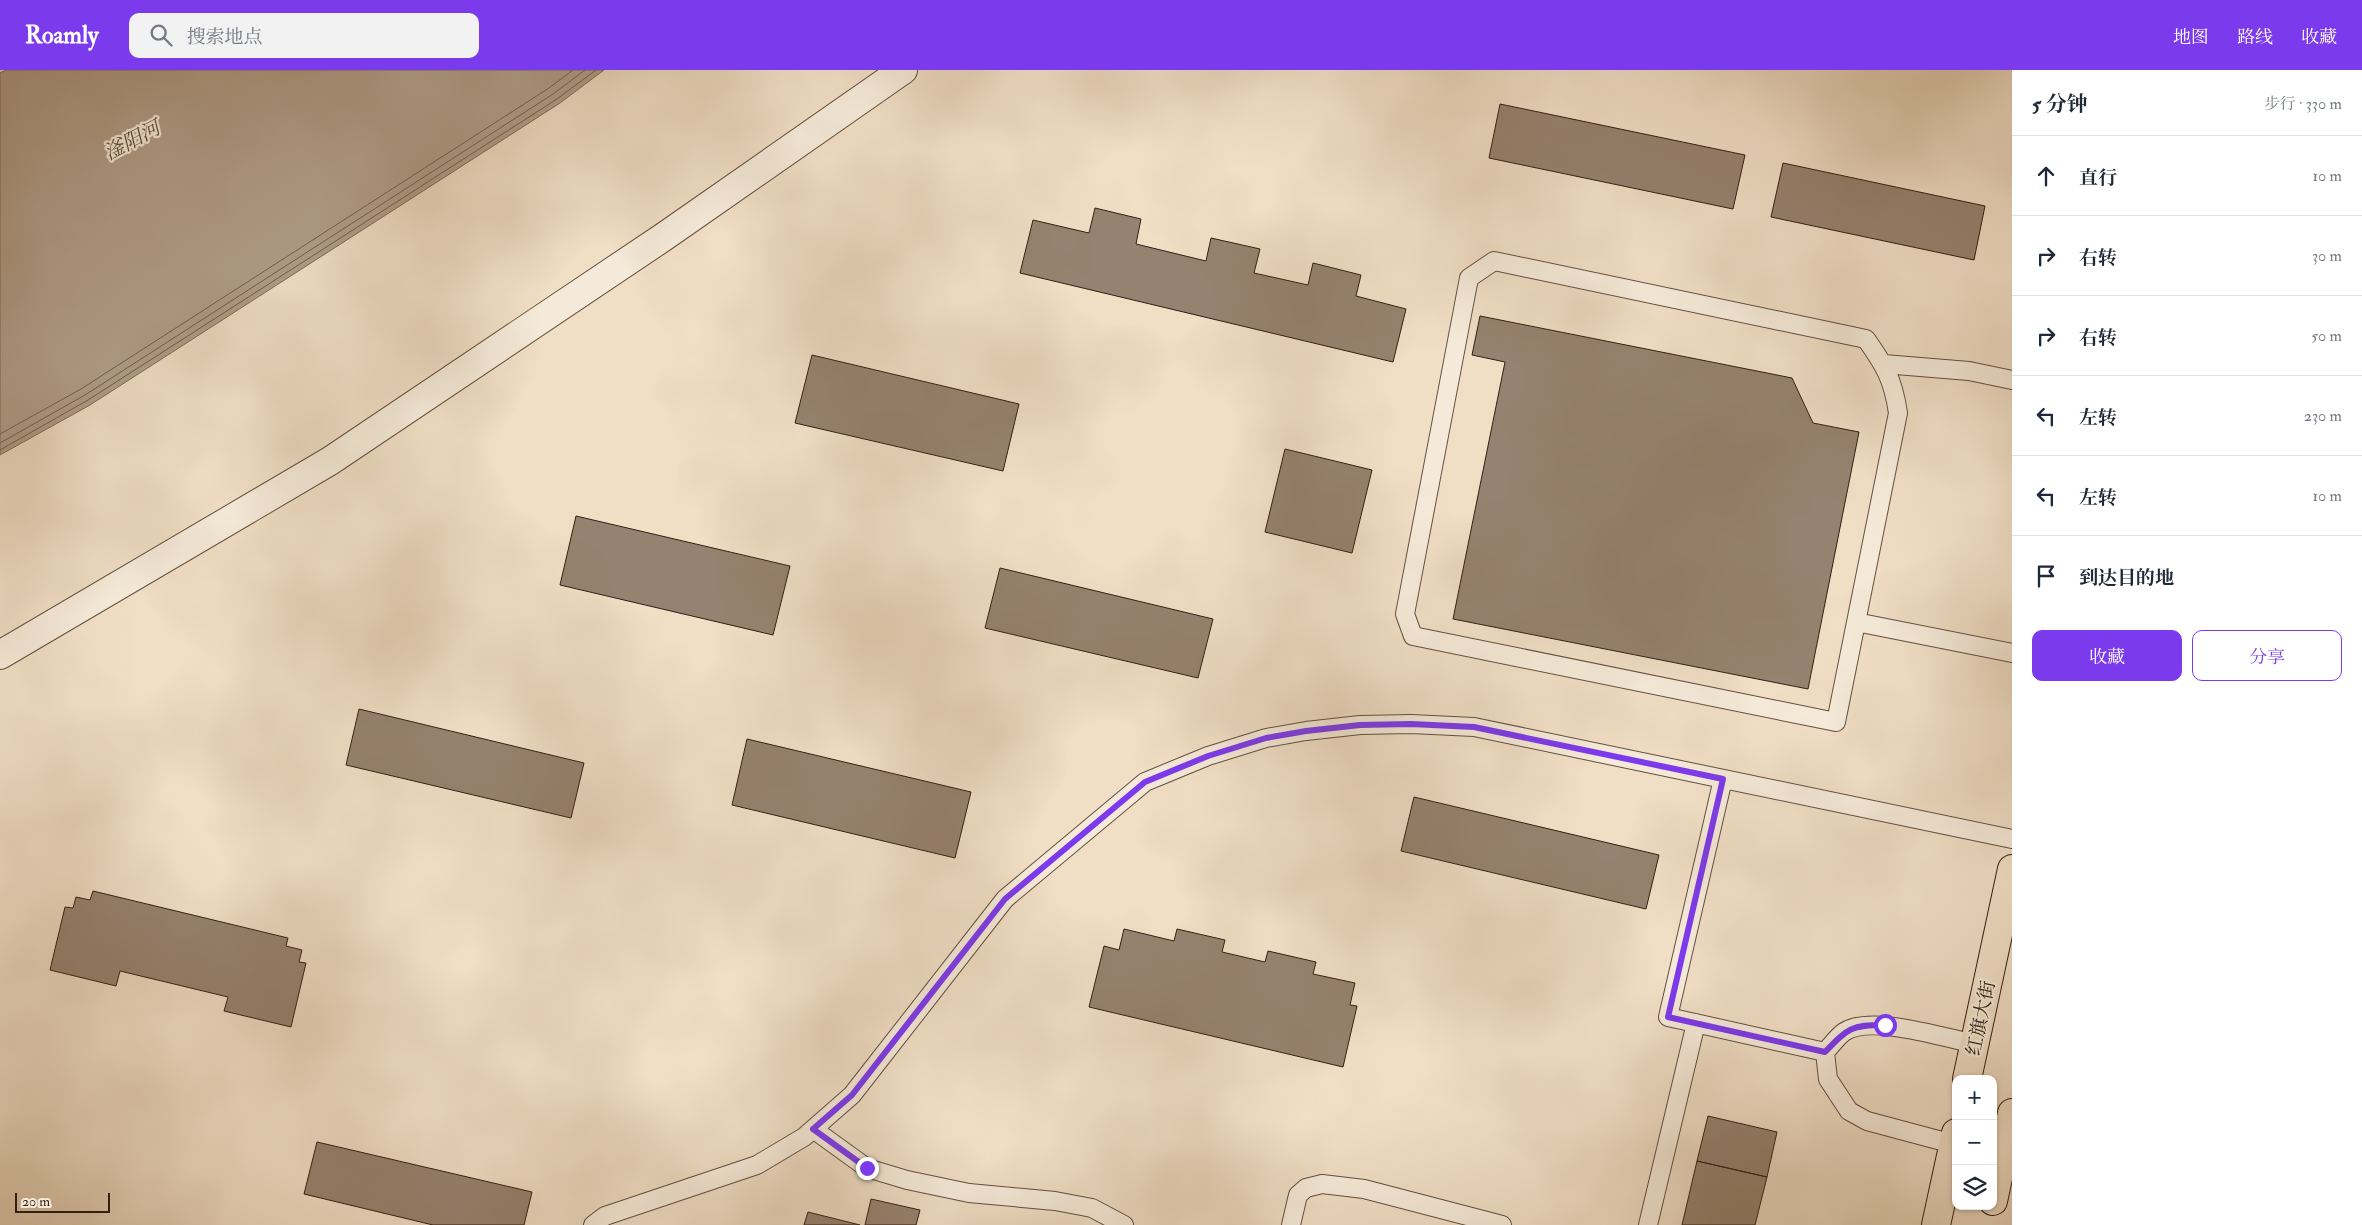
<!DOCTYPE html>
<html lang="zh">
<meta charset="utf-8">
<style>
:root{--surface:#fff;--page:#f2f2f3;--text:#1f2937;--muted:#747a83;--line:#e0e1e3;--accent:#7c3aed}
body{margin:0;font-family:"IM FELL Double Pica","Noto Serif SC",serif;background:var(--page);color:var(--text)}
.controls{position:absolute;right:15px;bottom:15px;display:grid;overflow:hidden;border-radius:10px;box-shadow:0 1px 4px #0004}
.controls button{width:45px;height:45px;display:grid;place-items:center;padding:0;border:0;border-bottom:1px solid var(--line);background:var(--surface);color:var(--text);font:25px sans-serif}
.scale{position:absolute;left:15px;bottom:12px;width:95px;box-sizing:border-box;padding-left:5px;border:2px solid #341f13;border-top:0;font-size:14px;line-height:18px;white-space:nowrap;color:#341f13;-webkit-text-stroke:4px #f5ead9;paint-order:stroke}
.stop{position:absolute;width:15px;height:15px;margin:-11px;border:4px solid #7c3aed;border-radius:50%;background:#fff}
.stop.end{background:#7c3aed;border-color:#fff;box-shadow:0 1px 5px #0008}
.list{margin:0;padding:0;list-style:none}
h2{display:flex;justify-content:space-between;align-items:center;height:65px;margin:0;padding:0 20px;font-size:21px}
h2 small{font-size:16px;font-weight:400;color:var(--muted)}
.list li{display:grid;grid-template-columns:32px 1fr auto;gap:15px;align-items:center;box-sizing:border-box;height:80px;padding:0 20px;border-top:1px solid var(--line)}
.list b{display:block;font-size:19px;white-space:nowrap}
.list em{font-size:16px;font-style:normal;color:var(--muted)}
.actions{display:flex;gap:10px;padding:15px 20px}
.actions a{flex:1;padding:11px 0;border:1px solid var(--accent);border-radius:10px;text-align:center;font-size:18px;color:var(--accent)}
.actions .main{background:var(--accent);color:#fff}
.icon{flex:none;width:28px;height:28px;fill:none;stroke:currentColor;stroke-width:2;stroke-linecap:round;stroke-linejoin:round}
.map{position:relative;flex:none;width:2012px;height:1155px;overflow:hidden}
header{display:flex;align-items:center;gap:30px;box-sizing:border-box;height:70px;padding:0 25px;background:var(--accent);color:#fff}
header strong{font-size:24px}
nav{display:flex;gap:28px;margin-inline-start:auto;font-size:18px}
.search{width:350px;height:45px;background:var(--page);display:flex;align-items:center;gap:12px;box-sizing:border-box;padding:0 18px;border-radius:10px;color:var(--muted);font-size:19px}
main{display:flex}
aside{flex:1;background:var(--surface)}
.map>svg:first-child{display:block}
</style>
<header>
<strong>Roamly</strong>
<div class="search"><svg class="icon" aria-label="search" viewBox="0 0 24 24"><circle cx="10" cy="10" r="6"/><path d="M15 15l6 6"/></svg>搜索地点</div>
<nav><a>地图</a><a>路线</a><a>收藏</a></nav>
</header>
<main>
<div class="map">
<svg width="2012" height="1155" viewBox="0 0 2012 1155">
<rect width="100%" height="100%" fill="#f0dec5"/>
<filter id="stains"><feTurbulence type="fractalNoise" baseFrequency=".004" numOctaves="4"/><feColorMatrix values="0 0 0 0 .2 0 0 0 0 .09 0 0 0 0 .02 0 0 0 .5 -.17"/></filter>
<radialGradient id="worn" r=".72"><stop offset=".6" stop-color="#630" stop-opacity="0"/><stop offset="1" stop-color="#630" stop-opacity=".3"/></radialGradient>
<path fill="#b09d88" stroke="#7e6b59" d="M 6,0 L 604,0 L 560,33 L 90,335 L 0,385 L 0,3 Z"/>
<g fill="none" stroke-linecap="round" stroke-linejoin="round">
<path stroke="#725e4e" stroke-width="1" d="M 0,364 L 81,319 L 549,18 L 573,0
M 0,373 L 85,325 L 553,24 L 585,0
M 0,380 L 88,330 L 557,29 L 596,0"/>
</g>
<path fill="#968270" stroke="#341f13" d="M 1500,34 L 1745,85 L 1733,139 L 1489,88 Z
M 1783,93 L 1985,136 L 1974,190 L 1771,147 Z
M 1095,138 L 1141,149 L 1136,174 L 1206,191 L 1211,168 L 1260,179 L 1254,203 L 1308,215 L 1313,193 L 1361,205 L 1356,226 L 1406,239 L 1393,292 L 1020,203 L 1033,150 L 1089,163 Z
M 1480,246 L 1792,308 L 1813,353 L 1859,362 L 1808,619 L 1453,549 L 1505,292 L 1472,285 Z
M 812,285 L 1019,334 L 1003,401 L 795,353 Z
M 1285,379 L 1372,400 L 1352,483 L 1265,462 Z
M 576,446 L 790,496 L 773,565 L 560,515 Z
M 1000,498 L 1213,549 L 1198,608 L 985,558 Z
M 359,639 L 584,693 L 571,748 L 346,695 Z
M 747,669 L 971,722 L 955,788 L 732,735 Z
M 1414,727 L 1659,785 L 1646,839 L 1401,781 Z
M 93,821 L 288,868 L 286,876 L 302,880 L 299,892 L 306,893 L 291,957 L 224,941 L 228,927 L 120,901 L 116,916 L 50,900 L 65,837 L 73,838 L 76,827 L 90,830 Z
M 1124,859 L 1174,871 L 1177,859 L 1225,870 L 1222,882 L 1265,892 L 1268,881 L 1316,892 L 1313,904 L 1355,913 L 1350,935 L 1357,936 L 1343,997 L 1089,937 L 1104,876 L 1119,880 Z
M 1708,1046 L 1777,1062 L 1767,1107 L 1697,1091 Z
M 317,1072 L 532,1122 L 524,1155 L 433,1155 L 304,1124 Z
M 1697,1091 L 1767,1107 L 1755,1155 L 1682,1155 Z
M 871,1129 L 920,1140 L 916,1155 L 865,1155 Z
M 808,1142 L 860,1155 L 804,1155 Z"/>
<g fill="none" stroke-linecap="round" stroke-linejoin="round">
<g stroke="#634f40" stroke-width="20">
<path id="lane" d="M 1494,191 L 1866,269 C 1885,296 1893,309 1898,343 L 1836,652 L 1413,566 L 1405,544 L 1469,208 Z
M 1884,294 L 1969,301 L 2012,310
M 1856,552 L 2012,583
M 1723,709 L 1668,947 L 1825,982
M 813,1059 L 867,1098 L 907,1110 L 969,1123 L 1055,1131 L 1092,1138 L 1124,1155
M 1953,1074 L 1867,1051 L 1849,1041 L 1828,1009 L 1825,982 C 1831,976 1837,967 1844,962 C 1870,944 1945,968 1975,974
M 593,1155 L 605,1146 L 757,1095 L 804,1067 L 852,1025 L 1005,829 L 1145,712 L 1208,686 L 1266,668 L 1306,661 L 1360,655 L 1411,654 L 1474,657 L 2012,769
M 1291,1155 L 1298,1125 L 1306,1118 L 1322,1114 L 1364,1119 L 1502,1155
M 1648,1155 L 1696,953"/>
</g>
<g stroke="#634f40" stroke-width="30">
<path id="street" d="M 0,585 L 330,391 L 665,166 L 903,0"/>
</g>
<g stroke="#341f13" stroke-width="30">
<path id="primary" d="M 1967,1009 L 2012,799
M 1993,1131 L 2012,1043
M 1936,1155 L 1956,1063"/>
</g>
<use href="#lane" stroke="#f5ead9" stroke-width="18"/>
<use href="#street" stroke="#f5ead9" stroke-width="28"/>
<use href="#primary" stroke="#f0dec5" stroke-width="28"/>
</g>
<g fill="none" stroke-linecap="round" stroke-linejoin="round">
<path stroke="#7c3aed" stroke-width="6" d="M 867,1098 L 813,1059 L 852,1025 L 1005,829 L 1145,712 L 1208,686 L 1266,668 L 1306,661 L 1360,655 L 1411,654 L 1474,657 L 1723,709 L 1668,947 L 1825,982 C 1848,958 1851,955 1885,955"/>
</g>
<g text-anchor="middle" stroke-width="4.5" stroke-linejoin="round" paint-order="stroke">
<g font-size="19" fill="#341f13" stroke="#f5ead9">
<text transform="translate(1980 948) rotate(-78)" y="7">红旗大街</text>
</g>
<g font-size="20" font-style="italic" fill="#5f4b3c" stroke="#f5ead9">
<text transform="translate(132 70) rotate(-28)" y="7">滏阳河</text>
</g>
</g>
<rect width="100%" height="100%" filter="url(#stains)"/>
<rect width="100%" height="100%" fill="url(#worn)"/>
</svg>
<div class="controls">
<button>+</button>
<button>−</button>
<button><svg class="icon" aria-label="layers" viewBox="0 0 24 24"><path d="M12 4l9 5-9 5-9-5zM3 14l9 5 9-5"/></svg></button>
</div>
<div class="scale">20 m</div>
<div class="stop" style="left:1885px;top:955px"></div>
<div class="stop end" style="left:867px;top:1098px"></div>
</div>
<aside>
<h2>5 分钟<small>步行 · 330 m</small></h2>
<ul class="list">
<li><svg class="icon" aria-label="ahead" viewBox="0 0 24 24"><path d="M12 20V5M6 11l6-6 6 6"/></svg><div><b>直行</b></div><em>10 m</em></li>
<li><svg class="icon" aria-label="right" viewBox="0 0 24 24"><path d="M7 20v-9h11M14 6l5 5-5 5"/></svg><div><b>右转</b></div><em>30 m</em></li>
<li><svg class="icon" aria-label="right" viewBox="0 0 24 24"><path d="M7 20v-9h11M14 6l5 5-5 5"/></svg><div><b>右转</b></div><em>50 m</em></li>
<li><svg class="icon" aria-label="left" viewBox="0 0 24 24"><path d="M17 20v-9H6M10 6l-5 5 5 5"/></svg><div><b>左转</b></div><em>230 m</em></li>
<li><svg class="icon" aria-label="left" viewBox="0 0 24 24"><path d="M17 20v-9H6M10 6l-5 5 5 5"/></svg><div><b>左转</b></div><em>10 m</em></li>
<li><svg class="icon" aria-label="arrive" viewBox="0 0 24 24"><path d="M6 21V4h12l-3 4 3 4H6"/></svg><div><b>到达目的地</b></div></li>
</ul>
<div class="actions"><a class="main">收藏</a><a>分享</a></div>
</aside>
</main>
